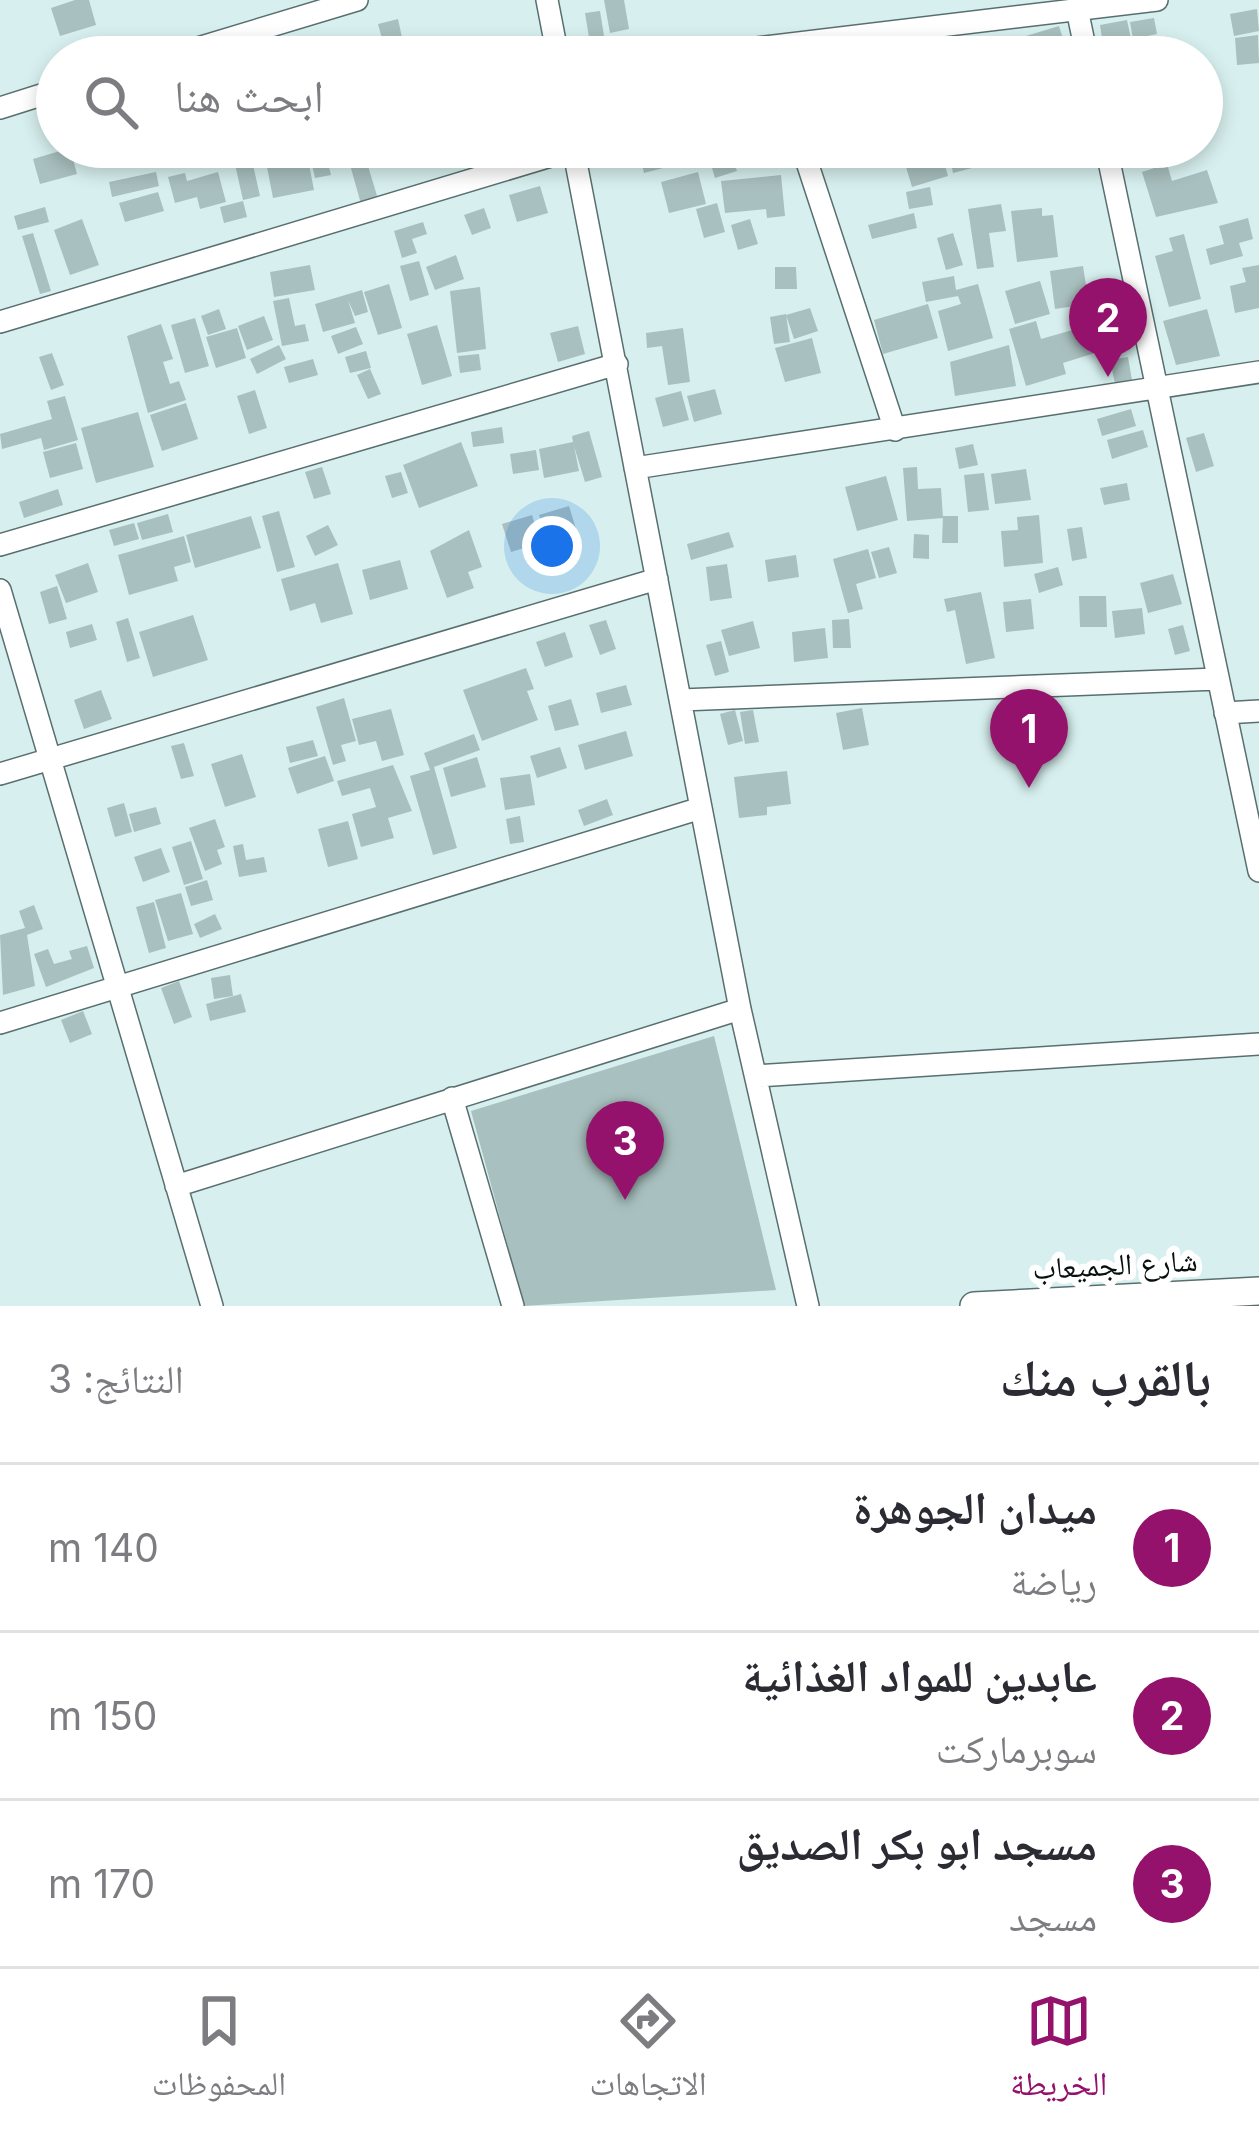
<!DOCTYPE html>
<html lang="ar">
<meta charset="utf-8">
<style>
:root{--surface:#fff;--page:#f7f7f7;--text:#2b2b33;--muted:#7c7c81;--line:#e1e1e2;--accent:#94126c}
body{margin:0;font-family:Inter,"Noto Naskh Arabic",sans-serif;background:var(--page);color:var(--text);direction:rtl}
.you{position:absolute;left:552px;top:546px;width:42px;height:42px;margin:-30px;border:9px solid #fff;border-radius:50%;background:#1a73e8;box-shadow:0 0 0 18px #1a73e833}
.badge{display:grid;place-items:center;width:78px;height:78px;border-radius:50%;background:var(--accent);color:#fff;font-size:39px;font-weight:700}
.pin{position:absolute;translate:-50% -99px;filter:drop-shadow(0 3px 6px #0008)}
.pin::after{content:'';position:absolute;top:63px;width:42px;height:36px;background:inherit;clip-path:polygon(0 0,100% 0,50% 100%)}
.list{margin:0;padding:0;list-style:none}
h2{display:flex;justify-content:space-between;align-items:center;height:156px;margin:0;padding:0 48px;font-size:51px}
h2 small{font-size:39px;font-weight:400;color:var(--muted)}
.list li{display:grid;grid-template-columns:78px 1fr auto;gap:36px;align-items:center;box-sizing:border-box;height:168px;padding:0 48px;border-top:3px solid var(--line)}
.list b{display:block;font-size:45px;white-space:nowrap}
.list p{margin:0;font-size:39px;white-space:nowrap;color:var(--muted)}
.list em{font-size:39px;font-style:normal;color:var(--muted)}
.icon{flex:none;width:66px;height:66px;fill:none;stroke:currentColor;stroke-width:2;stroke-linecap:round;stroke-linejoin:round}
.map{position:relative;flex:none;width:1259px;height:1306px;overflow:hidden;direction:ltr}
.search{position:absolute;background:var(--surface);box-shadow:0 6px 18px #0003;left:36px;right:36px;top:36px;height:132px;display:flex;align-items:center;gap:30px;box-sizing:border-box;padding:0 42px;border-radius:66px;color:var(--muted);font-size:45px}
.sheet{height:660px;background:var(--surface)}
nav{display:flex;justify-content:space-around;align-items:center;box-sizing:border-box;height:168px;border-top:3px solid var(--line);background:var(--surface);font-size:33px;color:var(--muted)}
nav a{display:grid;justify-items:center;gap:6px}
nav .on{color:var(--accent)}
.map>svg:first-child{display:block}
</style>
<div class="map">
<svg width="1259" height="1306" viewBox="0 0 1259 1306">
<rect width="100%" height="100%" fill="#d7f0ef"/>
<path fill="#a8c0bf" d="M 75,0 L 89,0 L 96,25 L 60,36 L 51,8 Z
M 604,0 L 624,0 L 629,29 L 610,33 Z
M 1257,9 L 1259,31 L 1234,36 L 1230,14 Z
M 600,11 L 606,48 L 591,50 L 585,13 Z
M 1154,18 L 1157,34 L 1133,39 L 1130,22 Z
M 398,19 L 403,42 L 384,47 L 388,57 L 355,57 L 384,46 L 378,24 Z
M 1127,20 L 1131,39 L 1103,45 L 1100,25 Z
M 1059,26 L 1064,42 L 1018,56 L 1013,40 Z
M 1258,35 L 1259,63 L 1237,65 L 1235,38 Z
M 249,147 L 260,196 L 243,200 L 232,151 Z
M 324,147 L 331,175 L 315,178 L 308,148 Z
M 345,147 L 388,147 L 391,159 L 368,166 L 378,199 L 361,204 Z
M 393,147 L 443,147 L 447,160 L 429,165 L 426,153 L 397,161 Z
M 468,147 L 523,147 L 523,148 L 473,163 Z
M 608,147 L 635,147 L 638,160 L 611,165 Z
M 638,147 L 662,147 L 667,167 L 644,173 Z
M 900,147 L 940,147 L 948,176 L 912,187 Z
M 70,148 L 77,174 L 40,184 L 33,159 Z
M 730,152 L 737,171 L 715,178 L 709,158 Z
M 972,152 L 976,167 L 953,173 L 950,158 Z
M 307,154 L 314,190 L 273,198 L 266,162 Z
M 1167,164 L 1172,181 L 1207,170 L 1218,203 L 1156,217 L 1142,172 Z
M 156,172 L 159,186 L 112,197 L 109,182 Z
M 218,172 L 226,202 L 200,209 L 197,197 L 175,203 L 168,177 L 185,173 L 187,181 Z
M 698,172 L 706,204 L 669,213 L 661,182 Z
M 781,175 L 785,216 L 767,218 L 766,209 L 725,213 L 721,181 Z
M 540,186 L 548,213 L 517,222 L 509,195 Z
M 930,187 L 933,205 L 909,209 L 906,192 Z
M 158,192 L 164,211 L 125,222 L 119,203 Z
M 243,201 L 247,217 L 224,223 L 220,207 Z
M 717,203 L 725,232 L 704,238 L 696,209 Z
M 1001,204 L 1006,231 L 989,233 L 994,267 L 977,269 L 968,209 Z
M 45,207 L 49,222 L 18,230 L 14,216 Z
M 484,208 L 491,228 L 472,235 L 464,215 Z
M 1042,208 L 1042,216 L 1053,215 L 1058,257 L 1017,262 L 1011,211 Z
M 914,213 L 917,228 L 872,239 L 868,225 Z
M 1248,218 L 1253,239 L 1239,243 L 1243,256 L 1210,265 L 1206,249 L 1224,244 L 1219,226 Z
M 82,219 L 99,265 L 70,275 L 54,230 Z
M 750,219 L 758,244 L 738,250 L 731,225 Z
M 423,222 L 427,234 L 412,239 L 417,253 L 402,258 L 394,231 Z
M 33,233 L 51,291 L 40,294 L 22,236 Z
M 953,233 L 963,265 L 946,270 L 937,238 Z
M 1184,234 L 1201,299 L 1169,307 L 1155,256 L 1173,251 L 1169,238 Z
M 456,255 L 464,279 L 435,290 L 426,267 Z
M 419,261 L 429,295 L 410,301 L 400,266 Z
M 310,265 L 315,290 L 274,297 L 270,272 Z
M 1259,265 L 1259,308 L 1235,313 L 1230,286 L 1246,282 L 1242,268 Z
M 1083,266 L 1089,304 L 1055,309 L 1050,271 Z
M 775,267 L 796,267 L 797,289 L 775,289 Z
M 954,276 L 956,290 L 978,284 L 993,338 L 948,351 L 938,311 L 961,304 L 958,296 L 926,302 L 922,282 Z
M 1040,281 L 1050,314 L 1015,324 L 1005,291 Z
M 389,284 L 402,328 L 378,335 L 364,292 Z
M 480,287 L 486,349 L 457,353 L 450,291 Z
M 362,290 L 368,312 L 355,316 L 348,300 L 355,323 L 323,332 L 315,304 Z
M 289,298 L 295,326 L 305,324 L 309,341 L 282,346 L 273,301 Z
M 928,304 L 938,338 L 883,354 L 874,320 Z
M 810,308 L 818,331 L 794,339 L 786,315 Z
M 219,309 L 226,329 L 208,335 L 201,316 Z
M 1207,309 L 1220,356 L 1176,365 L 1163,321 Z
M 786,314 L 790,342 L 774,344 L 770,317 Z
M 264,316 L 273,340 L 247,350 L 238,326 Z
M 195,318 L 209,366 L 185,373 L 171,325 Z
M 1036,321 L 1041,339 L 1090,325 L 1098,352 L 1063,363 L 1066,374 L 1026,386 L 1009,329 Z
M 161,324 L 173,359 L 163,362 L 170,384 L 179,381 L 186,400 L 148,413 L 127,336 Z
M 437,325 L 452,376 L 422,385 L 407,334 Z
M 578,326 L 585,354 L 558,362 L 550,333 Z
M 356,327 L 363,344 L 338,354 L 331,336 Z
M 237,328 L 246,358 L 216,368 L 206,337 Z
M 683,328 L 690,382 L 668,385 L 662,346 L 647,348 L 646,333 Z
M 812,338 L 821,373 L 785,382 L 775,348 Z
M 279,345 L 286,359 L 257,374 L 250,359 Z
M 1009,345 L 1016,386 L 955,396 L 950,362 Z
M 366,351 L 371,368 L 350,373 L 345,357 Z
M 52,353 L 64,385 L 51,390 L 39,357 Z
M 479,354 L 481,370 L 460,373 L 458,356 Z
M 1128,357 L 1132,380 L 1115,384 L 1110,360 Z
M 313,359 L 318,375 L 289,383 L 284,367 Z
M 370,369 L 381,394 L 368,399 L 357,375 Z
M 715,389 L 722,414 L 694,422 L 687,396 Z
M 255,390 L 267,428 L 249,434 L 237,396 Z
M 681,391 L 689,420 L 663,427 L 655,398 Z
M 65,396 L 78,440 L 44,450 L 41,438 L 2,449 L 0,434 L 52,419 L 47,401 Z
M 186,403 L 198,439 L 162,451 L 150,415 Z
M 1131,409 L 1136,426 L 1102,436 L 1097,419 Z
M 138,412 L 154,467 L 96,483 L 81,428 Z
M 502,427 L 504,443 L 473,447 L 471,432 Z
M 1143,430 L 1148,447 L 1112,459 L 1107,440 Z
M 589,431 L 602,477 L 585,482 L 574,446 L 579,471 L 544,478 L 539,449 L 573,442 L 572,436 Z
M 1204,433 L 1214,466 L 1196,472 L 1186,438 Z
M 461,442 L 478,486 L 419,508 L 403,465 Z
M 76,443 L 83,469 L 50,478 L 43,452 Z
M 973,444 L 978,465 L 959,469 L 955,448 Z
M 536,450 L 539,470 L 513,474 L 510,454 Z
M 322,467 L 331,494 L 314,499 L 305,472 Z
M 917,467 L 918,489 L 941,488 L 943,518 L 907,521 L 903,468 Z
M 1026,469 L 1031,500 L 995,504 L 991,474 Z
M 401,472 L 408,493 L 392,498 L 385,476 Z
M 984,473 L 989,510 L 968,512 L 964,475 Z
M 886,476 L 898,520 L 857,531 L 845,487 Z
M 1127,483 L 1130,500 L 1104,505 L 1100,488 Z
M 58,489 L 63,505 L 24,518 L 19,502 Z
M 569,506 L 577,532 L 547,541 L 539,515 Z
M 279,511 L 295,567 L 277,572 L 262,516 Z
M 168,514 L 173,532 L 142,540 L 137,523 Z
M 532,515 L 541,543 L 511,552 L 502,524 Z
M 1039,515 L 1043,563 L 1004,567 L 1001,531 L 1018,530 L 1017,517 Z
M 251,516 L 261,548 L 195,568 L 186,535 Z
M 943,516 L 958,516 L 958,543 L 942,543 Z
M 134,523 L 139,539 L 114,546 L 109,530 Z
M 328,525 L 338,545 L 315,556 L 306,536 Z
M 1082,527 L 1087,558 L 1072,561 L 1067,529 Z
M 469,530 L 482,567 L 468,572 L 474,588 L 447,598 L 430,551 Z
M 729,532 L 734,547 L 691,560 L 687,544 Z
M 914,534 L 929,535 L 929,559 L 913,558 Z
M 184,536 L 191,562 L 174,567 L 178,581 L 129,595 L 118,555 Z
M 889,547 L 897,573 L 879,578 L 871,552 Z
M 868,549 L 876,578 L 856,584 L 863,609 L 848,613 L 833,559 Z
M 796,555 L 799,577 L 768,582 L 765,560 Z
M 400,560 L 408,589 L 370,600 L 362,570 Z
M 88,563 L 98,592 L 66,603 L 55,575 Z
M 338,563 L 353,614 L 321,623 L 315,603 L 290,611 L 281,579 Z
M 727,564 L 732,598 L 710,601 L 706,567 Z
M 1058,567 L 1063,585 L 1039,593 L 1034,574 Z
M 1173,574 L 1182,604 L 1148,613 L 1140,583 Z
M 57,586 L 67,619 L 49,624 L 40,592 Z
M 981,592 L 995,658 L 966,664 L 955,610 L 947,612 L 944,599 Z
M 1079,596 L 1106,596 L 1107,627 L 1080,627 Z
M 1031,599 L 1034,629 L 1006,632 L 1003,602 Z
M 1142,608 L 1145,634 L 1115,638 L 1112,611 Z
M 193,615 L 208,660 L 153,677 L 139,632 Z
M 128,618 L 140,658 L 127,662 L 116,622 Z
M 849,619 L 851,648 L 833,648 L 832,620 Z
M 606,620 L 616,649 L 600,655 L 589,625 Z
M 753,621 L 760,648 L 729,656 L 721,630 Z
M 92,624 L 97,640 L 70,648 L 66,632 Z
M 1183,625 L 1190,651 L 1175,655 L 1168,629 Z
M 825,628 L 828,658 L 794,662 L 792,632 Z
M 565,632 L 573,657 L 545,667 L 536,642 Z
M 721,641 L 729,672 L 715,676 L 706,645 Z
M 526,668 L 534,689 L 527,691 L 538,720 L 482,741 L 463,690 Z
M 626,685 L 632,705 L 601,713 L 596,693 Z
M 101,690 L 112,719 L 84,729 L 74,700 Z
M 344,698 L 356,741 L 341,745 L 346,761 L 333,765 L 316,707 Z
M 571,699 L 579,725 L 555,731 L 548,706 Z
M 862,708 L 869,745 L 843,750 L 836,713 Z
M 391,709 L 404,755 L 382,761 L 376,741 L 359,745 L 352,719 Z
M 735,710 L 743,741 L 728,745 L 720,714 Z
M 753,710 L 759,742 L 745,744 L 740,712 Z
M 626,731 L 633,756 L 585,770 L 578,745 Z
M 474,734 L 480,750 L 434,767 L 457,848 L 433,855 L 410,776 L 430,770 L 424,753 Z
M 313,740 L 318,756 L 290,763 L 286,747 Z
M 184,743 L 194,776 L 181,779 L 171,746 Z
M 560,747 L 567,768 L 537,778 L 530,756 Z
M 242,754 L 256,797 L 225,807 L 211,764 Z
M 325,756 L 334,781 L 297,794 L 288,768 Z
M 477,757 L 486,787 L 451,797 L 443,768 Z
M 393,765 L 412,811 L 388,818 L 394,838 L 361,847 L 352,814 L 376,807 L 370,788 L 342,796 L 337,781 Z
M 787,771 L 791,804 L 767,807 L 767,815 L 739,818 L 734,777 Z
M 530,774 L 535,805 L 505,810 L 500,778 Z
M 607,799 L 613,815 L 584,826 L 578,810 Z
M 124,803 L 132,832 L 115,837 L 107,808 Z
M 156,807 L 161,824 L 134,832 L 129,814 Z
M 520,816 L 524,842 L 510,844 L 506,819 Z
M 215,819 L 225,847 L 217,850 L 222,864 L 205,871 L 189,828 Z
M 348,821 L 358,859 L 328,867 L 318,829 Z
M 191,841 L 203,879 L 184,885 L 172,847 Z
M 243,844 L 246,860 L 264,857 L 267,872 L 239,877 L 233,846 Z
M 161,848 L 170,872 L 143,882 L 134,857 Z
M 207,880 L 213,900 L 191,906 L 185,887 Z
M 181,893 L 193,934 L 168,941 L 155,900 Z
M 154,902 L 166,948 L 149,953 L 136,907 Z
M 34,905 L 43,929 L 27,935 L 35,986 L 3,995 L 0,935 L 25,928 L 19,911 Z
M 215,914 L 222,929 L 200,938 L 194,924 Z
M 87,946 L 94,968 L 46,987 L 34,954 L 48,949 L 54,964 L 72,959 L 69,951 Z
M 230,975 L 233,996 L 214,999 L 211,978 Z
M 179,981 L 192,1017 L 174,1024 L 161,988 Z
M 241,994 L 246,1012 L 210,1021 L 206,1004 Z
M 83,1011 L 92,1034 L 70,1043 L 61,1020 Z
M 714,1036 L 776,1290 L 524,1306 L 471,1111 Z"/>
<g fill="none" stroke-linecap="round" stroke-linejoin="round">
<g stroke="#596f6f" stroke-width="24">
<path id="minor" d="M 547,0 L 558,57
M 1077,9 L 1087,57
M 168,57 L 357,0
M 682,57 L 1157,0
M 0,108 L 57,90
M 573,147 L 740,1009 L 808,1306
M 802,147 L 895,430
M 1106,147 L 1259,871
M 0,322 L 574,149
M 635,468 L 1259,372
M 0,545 L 617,364
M 0,590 L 212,1306
M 681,700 L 1217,679
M 1225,713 L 1259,711
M 0,774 L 657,579
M 0,1023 L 701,808
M 756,1076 L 1259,1044
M 452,1098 L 513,1306
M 176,1186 L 740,1009"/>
</g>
<g stroke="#596f6f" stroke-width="30">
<path id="tertiary" d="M 974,1306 L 1259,1291"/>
</g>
<use href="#minor" stroke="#fff" stroke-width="21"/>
<use href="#tertiary" stroke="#fff" stroke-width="27"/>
</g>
<g text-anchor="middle" stroke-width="12" stroke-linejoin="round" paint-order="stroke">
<g font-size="30" fill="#070f0f" stroke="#fff">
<text transform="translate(1115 1265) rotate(-3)" y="10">شارع الجميعاب</text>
</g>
</g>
</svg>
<div class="you"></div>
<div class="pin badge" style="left:1029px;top:788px">1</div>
<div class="pin badge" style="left:1108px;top:377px">2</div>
<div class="pin badge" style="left:625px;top:1200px">3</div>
<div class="search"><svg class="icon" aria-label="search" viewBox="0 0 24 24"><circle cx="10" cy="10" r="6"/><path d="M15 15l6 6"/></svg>ابحث هنا</div>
</div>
<section class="sheet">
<h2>بالقرب منك<small>النتائج: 3</small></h2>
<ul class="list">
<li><span class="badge">1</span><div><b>ميدان الجوهرة</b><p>رياضة</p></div><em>140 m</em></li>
<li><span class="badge">2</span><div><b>عابدين للمواد الغذائية</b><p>سوبرماركت</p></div><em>150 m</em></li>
<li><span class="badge">3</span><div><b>مسجد ابو بكر الصديق</b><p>مسجد</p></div><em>170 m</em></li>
</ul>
</section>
<nav>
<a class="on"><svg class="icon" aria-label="map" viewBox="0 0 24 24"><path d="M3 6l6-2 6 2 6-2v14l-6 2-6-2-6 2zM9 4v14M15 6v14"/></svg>الخريطة</a>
<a><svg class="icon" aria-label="directions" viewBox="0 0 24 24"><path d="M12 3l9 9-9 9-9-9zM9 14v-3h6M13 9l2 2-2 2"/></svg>الاتجاهات</a>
<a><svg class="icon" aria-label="saved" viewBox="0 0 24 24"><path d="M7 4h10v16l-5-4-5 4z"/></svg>المحفوظات</a>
</nav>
